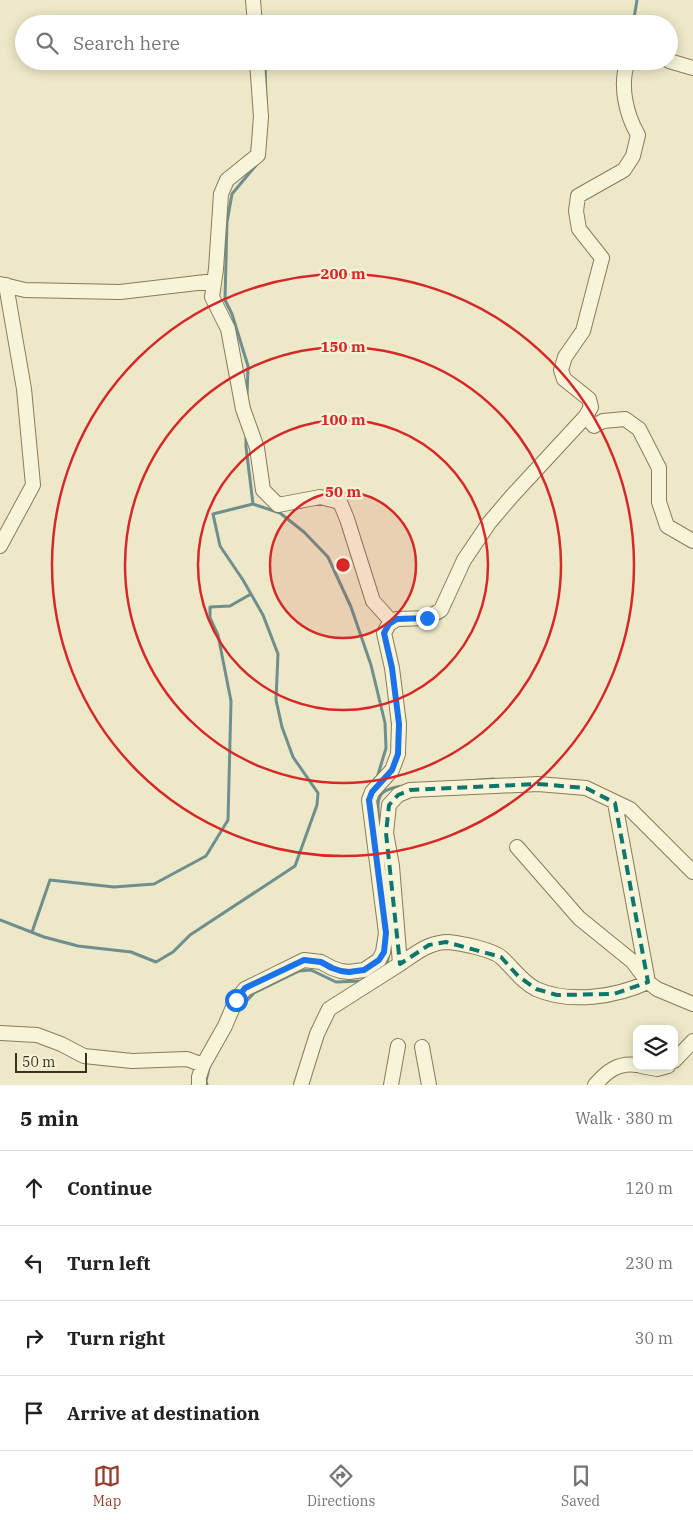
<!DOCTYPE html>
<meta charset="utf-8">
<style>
:root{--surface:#fff;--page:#f2f2f2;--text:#222;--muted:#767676;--line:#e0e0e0;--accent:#963e2e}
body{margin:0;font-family:"IBM Plex Serif",serif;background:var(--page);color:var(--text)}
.controls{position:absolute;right:15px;bottom:15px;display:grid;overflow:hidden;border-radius:10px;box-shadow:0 2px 12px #0003}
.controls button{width:45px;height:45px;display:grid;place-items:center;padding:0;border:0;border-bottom:1px solid var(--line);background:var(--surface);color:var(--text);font:25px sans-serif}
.scale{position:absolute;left:15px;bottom:12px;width:72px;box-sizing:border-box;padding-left:5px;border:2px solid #393020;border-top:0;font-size:14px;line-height:18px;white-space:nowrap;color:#393020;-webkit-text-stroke:4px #f5f1d6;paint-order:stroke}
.stop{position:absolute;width:15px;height:15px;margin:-11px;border:4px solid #1a73e8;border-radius:50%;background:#fff}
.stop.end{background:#1a73e8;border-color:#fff;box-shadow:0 1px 5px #0008}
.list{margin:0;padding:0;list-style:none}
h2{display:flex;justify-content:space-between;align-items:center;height:65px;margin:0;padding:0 20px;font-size:21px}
h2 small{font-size:16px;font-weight:400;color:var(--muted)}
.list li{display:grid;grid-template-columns:32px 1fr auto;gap:15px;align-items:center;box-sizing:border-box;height:75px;padding:0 20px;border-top:1px solid var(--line)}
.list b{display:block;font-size:19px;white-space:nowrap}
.list em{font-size:16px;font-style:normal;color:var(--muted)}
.icon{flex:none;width:28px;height:28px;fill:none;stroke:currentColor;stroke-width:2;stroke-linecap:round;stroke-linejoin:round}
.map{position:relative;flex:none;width:693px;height:1085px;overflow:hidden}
.search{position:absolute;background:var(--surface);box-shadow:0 2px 12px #0003;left:15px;right:15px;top:15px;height:55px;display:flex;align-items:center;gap:12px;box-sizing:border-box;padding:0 18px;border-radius:28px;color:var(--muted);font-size:19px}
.sheet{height:365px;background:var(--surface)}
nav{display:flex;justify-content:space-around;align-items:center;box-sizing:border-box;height:70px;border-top:1px solid var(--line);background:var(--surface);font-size:14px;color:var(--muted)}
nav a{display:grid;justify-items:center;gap:2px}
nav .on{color:var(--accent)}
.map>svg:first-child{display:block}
</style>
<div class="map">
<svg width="693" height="1085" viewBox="0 0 693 1085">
<rect width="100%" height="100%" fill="#ede8c7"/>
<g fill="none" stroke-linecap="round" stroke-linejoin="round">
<path stroke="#6e8f8d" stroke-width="3" d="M 633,24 L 637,0
M 265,61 L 266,102
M 247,396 L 248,366 L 232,314 L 225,300 L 227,222 L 232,194 L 257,164
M 246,438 L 246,447 L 253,504
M 467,781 L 494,779
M 379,824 C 377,798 375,789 404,786
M 0,920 L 44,937 L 78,946 L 131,952 L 156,962 L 173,952 L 190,935 L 295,866 L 317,805 L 318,793 L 293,757 L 282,727 L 276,700 L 278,654 L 263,615 L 243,580 L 220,546 L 213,514 L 253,504 L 280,513 L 304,532 L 328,557 L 351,607 L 371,665 L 385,723 L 386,748 L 377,778
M 32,932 L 50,880 L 114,887 L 154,884 L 206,856 L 228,820 L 231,701 L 218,635 L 210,618 L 210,607 L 230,606 L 251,594
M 375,972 L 387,963 L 389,954
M 238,1010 L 254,993 L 299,971 L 311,970 L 336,982 L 362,981
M 207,1085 L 206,1081 L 209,1068"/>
<g stroke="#887b5c" stroke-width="16">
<path id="minor" d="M 253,0 L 255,24
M 257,61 L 261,117 L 258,155 L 227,180 L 221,194 L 216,269 L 212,297 L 228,329 L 243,409 L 257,448 L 263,490 L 278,505 L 320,497 L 340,502 L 347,519 L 373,601 L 392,622
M 669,61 L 693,68
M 0,284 L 25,290 L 120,292 L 214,281
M 586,416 L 594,426 L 603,421 L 625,419 L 639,429 L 659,468 L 659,502 L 667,526 L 693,541
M 0,546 L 33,485 L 24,389 L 6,285
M 517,847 L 579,918 L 632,961 L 648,982 L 657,989 L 693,1004
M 400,964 C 409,958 419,950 429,946 C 434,944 443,942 448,942 C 461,943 494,950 502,958 C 514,969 522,982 536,989 C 570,1004 616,997 648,982 L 615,803
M 0,1033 L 37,1035 L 61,1044 L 84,1056 L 132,1061 L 187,1059 L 203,1065 L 225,1026 L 236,1000 L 245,989 L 304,960 L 321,962 L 332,968 L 341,971 L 349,972 L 364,970 L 379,960 L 383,952 L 386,933 L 369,800 L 372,792 L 392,770 L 398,754 L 399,724 L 392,668 L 384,633 L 389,624 L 397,619 L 427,618 L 441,610 L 464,560 L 489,523 L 512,496 L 586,416 L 591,407 L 589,399 L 564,379 L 561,370 L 565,357 L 583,331 L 602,258 L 579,229 L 576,211 L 578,196 L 624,170 L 633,156 L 638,135 C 626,114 619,85 628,61
M 422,1047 L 429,1085
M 674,1061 L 693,1041
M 641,1066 L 657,1069 L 668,1066
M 199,1085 L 199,1077 L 203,1065
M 301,1085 L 317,1034 L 329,1009 L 400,964 L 392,866 L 386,833 L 389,805 L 398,795 L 410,790 L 538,784 L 586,788 L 630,809 L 693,872
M 391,1085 L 398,1046
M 595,1085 C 606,1072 618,1062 637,1065"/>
</g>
<use href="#minor" stroke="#f8f4da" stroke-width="14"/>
</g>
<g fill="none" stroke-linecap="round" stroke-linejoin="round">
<path stroke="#1a73e8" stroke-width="6" d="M 236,1000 L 245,988 L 304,960 L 321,962 L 332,968 L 341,971 L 349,972 L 364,970 L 379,960 L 384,952 L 386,933 L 369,800 L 372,792 L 392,770 L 398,754 L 399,724 L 392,668 L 384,633 L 389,624 L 397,619 L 427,618"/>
</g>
<path fill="none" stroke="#0f766e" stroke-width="4" stroke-dasharray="10 6" stroke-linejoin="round" d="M 538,784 L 586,788 L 615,803 L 648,982 L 614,994 L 557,995 L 536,989 L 518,976 L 501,957 L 446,942 L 429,945 L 400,964 L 386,833 L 389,805 L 398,795 L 410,790 Z"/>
<circle cx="343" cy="565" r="73" fill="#d62828" fill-opacity=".12"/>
<g fill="none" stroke="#d62828" stroke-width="2.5">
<circle cx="343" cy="565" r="73"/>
<circle cx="343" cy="565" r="145"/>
<circle cx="343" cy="565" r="218"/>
<circle cx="343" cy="565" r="291"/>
</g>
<circle cx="343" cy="565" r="8" fill="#d62828" stroke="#f5f1d6" stroke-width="2.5"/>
<g font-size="15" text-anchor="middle" font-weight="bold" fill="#d62828" stroke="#f5f1d6" stroke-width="5" stroke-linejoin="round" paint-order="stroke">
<text x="343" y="279">200 m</text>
<text x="343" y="352">150 m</text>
<text x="343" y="425">100 m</text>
<text x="343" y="497">50 m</text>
</g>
</svg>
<div class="controls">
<button><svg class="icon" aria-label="layers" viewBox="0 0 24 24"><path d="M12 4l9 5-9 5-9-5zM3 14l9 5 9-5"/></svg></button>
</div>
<div class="scale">50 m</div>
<div class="stop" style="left:236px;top:1000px"></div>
<div class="stop end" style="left:427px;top:618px"></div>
<div class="search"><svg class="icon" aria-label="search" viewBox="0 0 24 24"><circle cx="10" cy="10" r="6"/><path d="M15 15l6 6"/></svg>Search here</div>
</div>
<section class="sheet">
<h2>5 min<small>Walk · 380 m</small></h2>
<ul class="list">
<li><svg class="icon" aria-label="ahead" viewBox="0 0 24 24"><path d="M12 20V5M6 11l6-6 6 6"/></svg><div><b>Continue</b></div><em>120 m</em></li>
<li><svg class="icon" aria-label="left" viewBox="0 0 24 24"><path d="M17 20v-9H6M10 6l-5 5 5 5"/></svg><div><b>Turn left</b></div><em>230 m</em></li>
<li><svg class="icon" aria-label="right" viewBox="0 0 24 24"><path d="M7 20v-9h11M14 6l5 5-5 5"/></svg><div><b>Turn right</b></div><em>30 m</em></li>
<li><svg class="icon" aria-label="arrive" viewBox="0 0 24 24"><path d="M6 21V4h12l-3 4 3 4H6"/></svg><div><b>Arrive at destination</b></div></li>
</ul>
</section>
<nav>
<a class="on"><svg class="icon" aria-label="map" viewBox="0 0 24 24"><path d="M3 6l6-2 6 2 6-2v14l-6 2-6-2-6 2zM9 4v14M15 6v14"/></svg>Map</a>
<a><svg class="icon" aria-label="directions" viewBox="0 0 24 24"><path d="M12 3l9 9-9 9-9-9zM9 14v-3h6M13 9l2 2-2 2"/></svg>Directions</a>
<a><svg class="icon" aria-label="saved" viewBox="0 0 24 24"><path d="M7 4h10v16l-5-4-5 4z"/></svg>Saved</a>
</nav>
